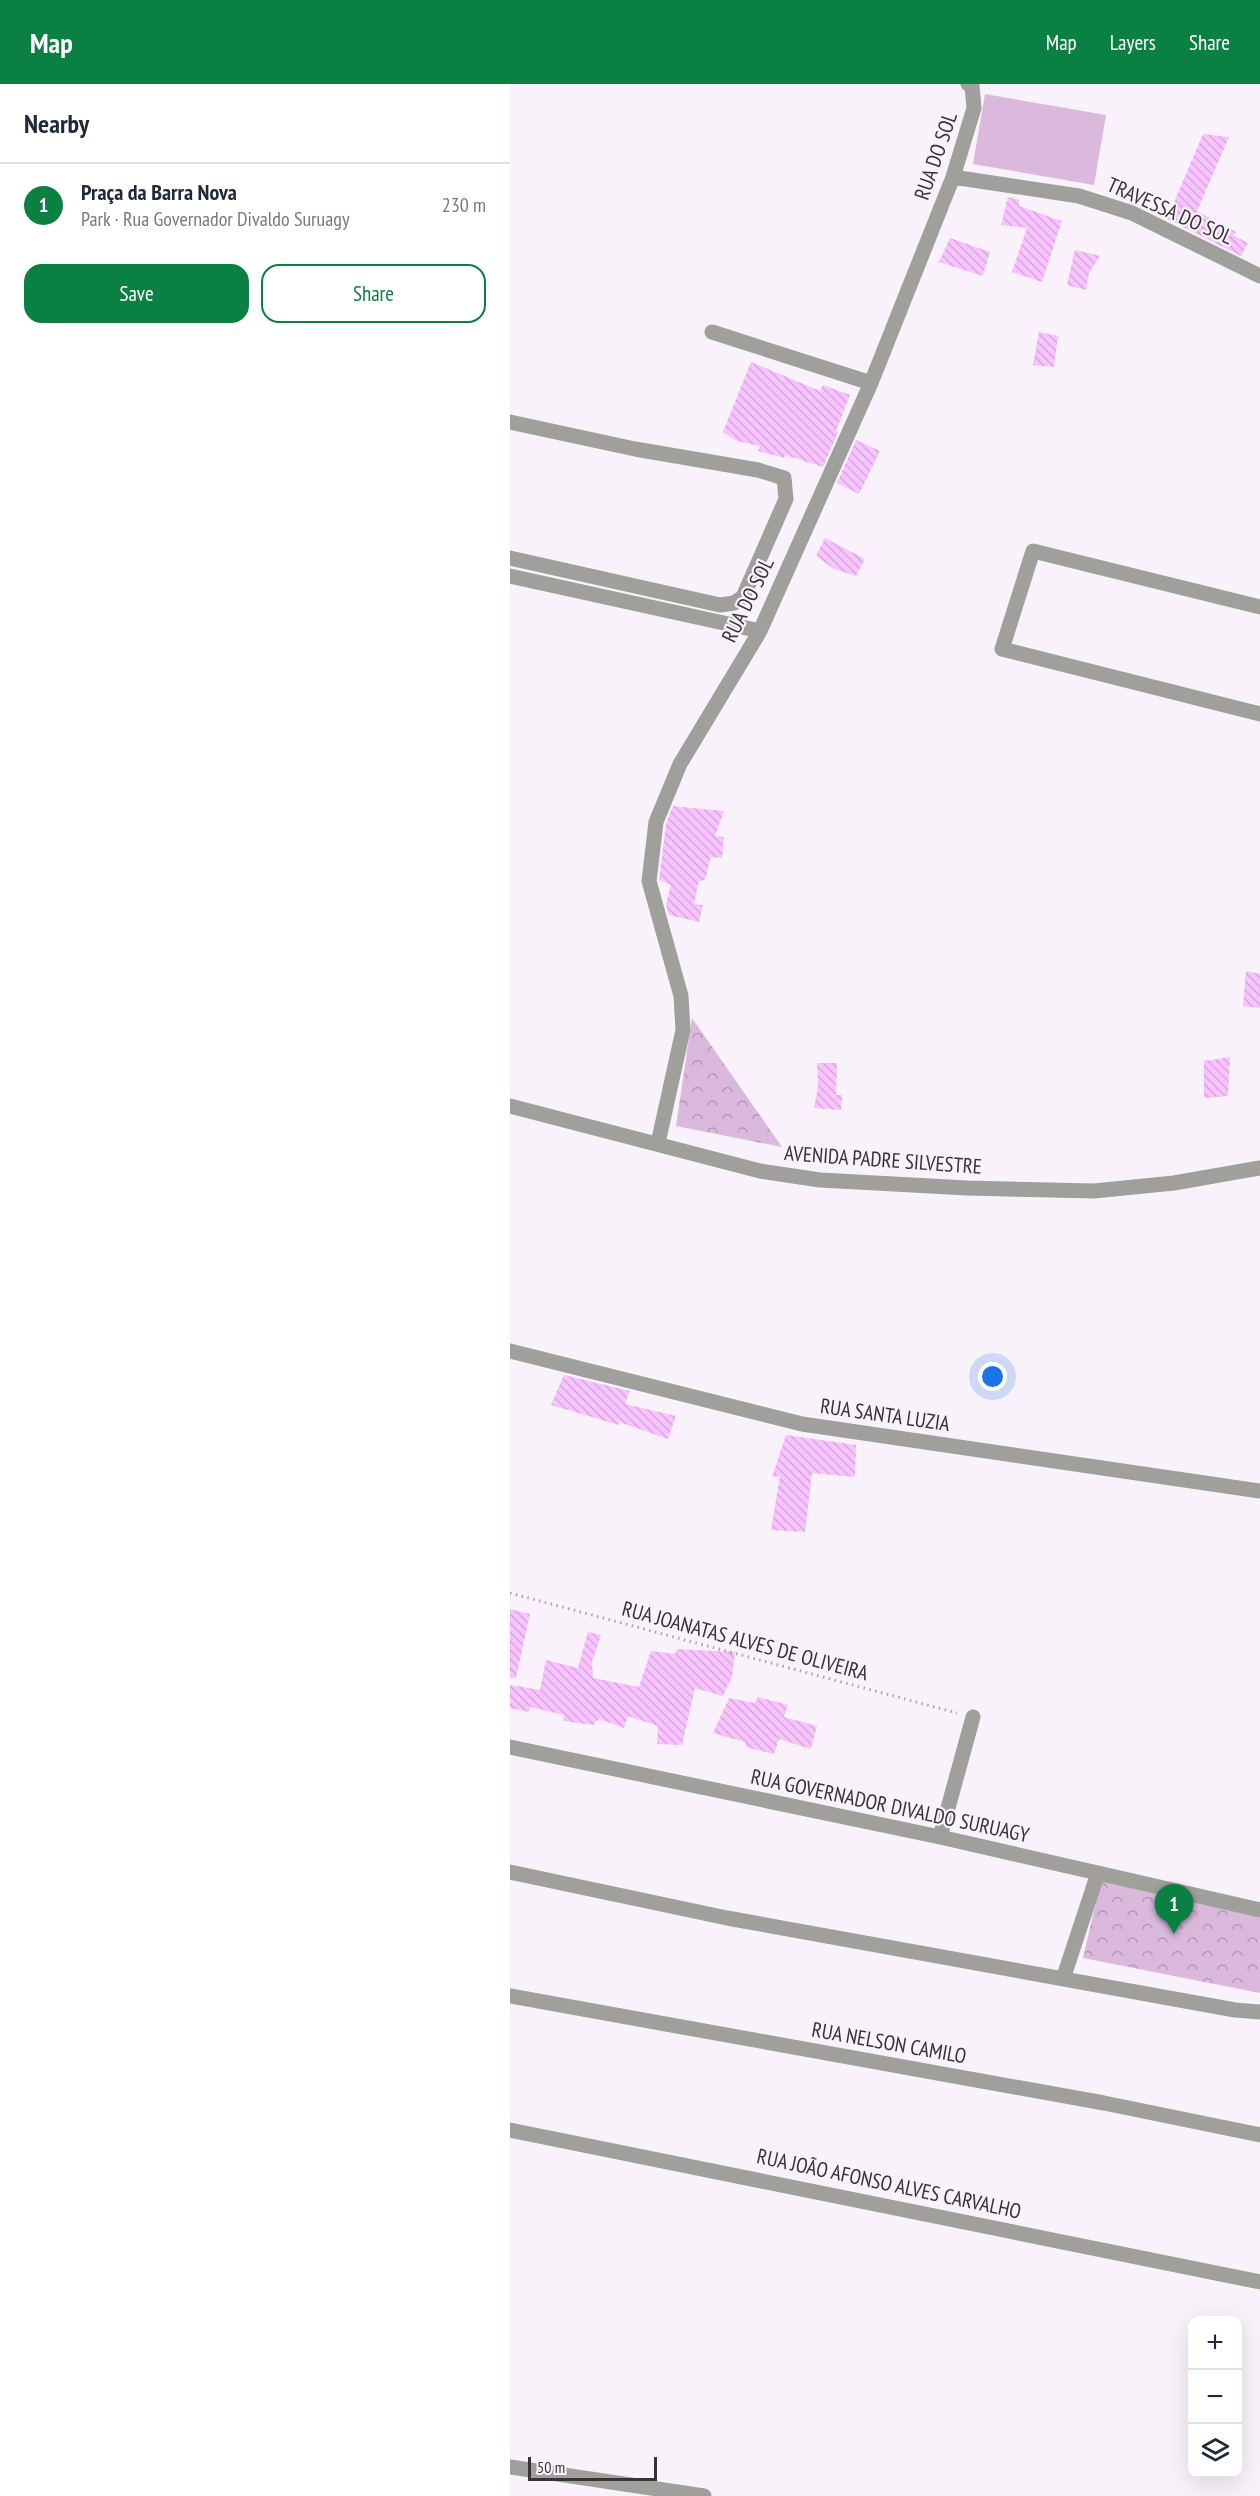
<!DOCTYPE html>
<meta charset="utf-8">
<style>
:root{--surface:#fff;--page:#f6f6f7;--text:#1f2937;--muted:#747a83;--line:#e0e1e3;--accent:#0b8043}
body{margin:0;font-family:"PT Sans Narrow",sans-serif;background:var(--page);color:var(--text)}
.controls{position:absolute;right:18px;bottom:18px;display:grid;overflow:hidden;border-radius:12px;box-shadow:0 6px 24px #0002}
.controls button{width:54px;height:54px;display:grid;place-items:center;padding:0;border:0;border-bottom:2px solid var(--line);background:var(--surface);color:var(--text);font:30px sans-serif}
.scale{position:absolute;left:18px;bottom:15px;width:129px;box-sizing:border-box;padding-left:6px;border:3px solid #363437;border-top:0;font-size:16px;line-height:21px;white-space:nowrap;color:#363437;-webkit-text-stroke:4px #f9f2fa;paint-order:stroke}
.you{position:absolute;left:483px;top:1293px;width:21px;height:21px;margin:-15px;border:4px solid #fff;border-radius:50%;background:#1a73e8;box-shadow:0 0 0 9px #1a73e833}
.badge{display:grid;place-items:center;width:39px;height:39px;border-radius:50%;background:var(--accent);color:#fff;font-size:20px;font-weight:700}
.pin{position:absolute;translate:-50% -50px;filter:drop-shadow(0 2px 3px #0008)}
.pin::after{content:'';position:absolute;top:32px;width:21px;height:18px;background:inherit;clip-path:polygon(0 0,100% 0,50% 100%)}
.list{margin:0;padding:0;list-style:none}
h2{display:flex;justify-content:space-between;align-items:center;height:78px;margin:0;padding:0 24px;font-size:26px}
h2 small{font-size:20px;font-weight:400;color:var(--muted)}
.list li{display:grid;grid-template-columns:39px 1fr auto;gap:18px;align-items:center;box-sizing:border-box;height:84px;padding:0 24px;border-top:2px solid var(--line)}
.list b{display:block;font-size:22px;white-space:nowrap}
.list p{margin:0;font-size:20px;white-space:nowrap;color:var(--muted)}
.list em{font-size:20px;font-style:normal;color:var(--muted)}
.actions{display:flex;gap:12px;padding:18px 24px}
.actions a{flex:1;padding:14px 0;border:2px solid var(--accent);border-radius:18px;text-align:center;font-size:21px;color:var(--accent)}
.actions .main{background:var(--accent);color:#fff}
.icon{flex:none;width:33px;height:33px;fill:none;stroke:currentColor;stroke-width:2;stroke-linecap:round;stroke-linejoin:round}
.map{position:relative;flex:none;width:750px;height:2412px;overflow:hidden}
header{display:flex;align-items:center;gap:36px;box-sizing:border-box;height:84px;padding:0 30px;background:var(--accent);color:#fff}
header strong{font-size:28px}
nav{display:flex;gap:33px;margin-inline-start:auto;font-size:21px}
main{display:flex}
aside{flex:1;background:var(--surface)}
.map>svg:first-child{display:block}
</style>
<header>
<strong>Map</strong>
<nav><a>Map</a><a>Layers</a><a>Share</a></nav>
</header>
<main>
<aside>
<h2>Nearby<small></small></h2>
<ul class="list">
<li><span class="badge">1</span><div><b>Praça da Barra Nova</b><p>Park · Rua Governador Divaldo Suruagy</p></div><em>230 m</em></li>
</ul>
<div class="actions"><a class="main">Save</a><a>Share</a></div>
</aside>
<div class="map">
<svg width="750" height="2412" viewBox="0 0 750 2412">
<defs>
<pattern id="park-crowns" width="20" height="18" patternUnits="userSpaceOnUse" patternTransform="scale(1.5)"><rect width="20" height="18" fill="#dab9dd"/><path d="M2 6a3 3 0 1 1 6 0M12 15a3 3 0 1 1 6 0" fill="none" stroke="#b297b4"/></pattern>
<pattern id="building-back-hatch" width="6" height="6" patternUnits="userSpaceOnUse" patternTransform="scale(1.5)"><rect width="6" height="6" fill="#f8c2fe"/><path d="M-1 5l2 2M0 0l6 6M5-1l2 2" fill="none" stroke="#d5a7da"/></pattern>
</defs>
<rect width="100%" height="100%" fill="#f9f2fa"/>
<path fill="#dab9dd" d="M 475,10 L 596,31 L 584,101 L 463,80 Z"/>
<path fill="url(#park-crowns)" d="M 182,934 L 272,1063 L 166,1042 Z
M 592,1792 L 750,1827 L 750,1909 L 573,1874 Z"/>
<path fill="url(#building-back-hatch)" d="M 693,50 L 719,53 L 687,127 L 726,148 L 723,151 L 738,159 L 731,172 L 657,135 Z
M 498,113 L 509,116 L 509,122 L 552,137 L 532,198 L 502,188 L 517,144 L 491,141 Z
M 440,154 L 480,168 L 473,192 L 429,178 Z
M 565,166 L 590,172 L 579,189 L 576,206 L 557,201 Z
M 529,248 L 548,252 L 544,283 L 523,281 Z
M 241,278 L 310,307 L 313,301 L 340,311 L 326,347 L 328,348 L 313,383 L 275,371 L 274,374 L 248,367 L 250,362 L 227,357 L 213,348 Z
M 346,356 L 370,367 L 349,410 L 327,399 Z
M 315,454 L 355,475 L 346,492 L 324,485 L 306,472 Z
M 163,722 L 214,727 L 205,752 L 214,753 L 212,774 L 201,773 L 195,796 L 189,797 L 184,820 L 193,821 L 189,838 L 159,831 L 156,820 L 161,801 L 149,796 L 156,740 Z
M 736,887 L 750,890 L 750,924 L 733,922 Z
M 720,973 L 718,1012 L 694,1014 L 694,977 Z
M 307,979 L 327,979 L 326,1011 L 332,1011 L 331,1026 L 304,1024 L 308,1003 Z
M 54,1291 L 120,1307 L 115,1320 L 166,1332 L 158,1355 L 109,1338 L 109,1341 L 41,1321 Z
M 276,1351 L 346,1361 L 345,1393 L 302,1389 L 295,1448 L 261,1446 L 270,1392 L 262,1393 Z
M 0,1525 L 20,1530 L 6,1594 L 0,1593 Z
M 78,1548 L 91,1551 L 82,1578 L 83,1594 L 129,1603 L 141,1567 L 165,1570 L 167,1565 L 225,1568 L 222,1593 L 213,1612 L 185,1604 L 172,1661 L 147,1660 L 148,1642 L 118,1632 L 114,1644 L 89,1635 L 83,1641 L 53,1637 L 54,1631 L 20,1623 L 19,1628 L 0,1624 L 0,1601 L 30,1606 L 36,1576 L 68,1584 Z
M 248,1613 L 278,1621 L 274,1633 L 307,1642 L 301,1665 L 269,1655 L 264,1670 L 236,1663 L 235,1658 L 203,1649 L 219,1614 L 245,1619 Z"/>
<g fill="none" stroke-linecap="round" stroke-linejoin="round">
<path stroke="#a8a3a9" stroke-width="3" stroke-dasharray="1.5 4.5" stroke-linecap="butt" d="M 0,1509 L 447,1629"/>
<path stroke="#9fa09c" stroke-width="15" d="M 443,93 L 569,112 L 622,129 L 750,192
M 202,248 L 361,299
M 0,338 L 125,365 L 248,386 L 274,394 L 276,415 L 233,513 L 224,519 L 210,521 L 0,474
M 0,492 L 250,547
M 750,523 L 523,467 L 492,565 L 750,630
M 0,1022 L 250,1087 L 310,1096 L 457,1104 L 584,1107 L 664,1099 L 750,1084
M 148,1059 L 173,946 L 171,912 L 139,797 L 146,738 L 170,680 L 250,547 L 361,299 L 443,93 L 464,24 L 462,2 L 458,0
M 0,1267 L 292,1340 L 750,1407
M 0,1663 L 430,1753 L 750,1826
M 430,1753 L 463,1633
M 0,1788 L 217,1834 L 725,1926 L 750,1928
M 553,1895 L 588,1789
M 0,1912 L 594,2019 L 750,2051
M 0,2046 L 750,2198
M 0,2383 L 194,2412"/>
</g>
<g text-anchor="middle" stroke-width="4.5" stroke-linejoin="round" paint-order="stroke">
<g font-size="21" fill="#363437" stroke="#f9f2fa">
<text transform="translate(426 72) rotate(-71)" y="7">RUA DO SOL</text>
<text transform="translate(660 127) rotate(24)" y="7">TRAVESSA DO SOL</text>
<text transform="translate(238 516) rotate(-64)" y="7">RUA DO SOL</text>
<text transform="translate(373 1076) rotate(4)" y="7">AVENIDA PADRE SILVESTRE</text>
<text transform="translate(375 1331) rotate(8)" y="7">RUA SANTA LUZIA</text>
<text transform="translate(235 1557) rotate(15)" y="7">RUA JOANATAS ALVES DE OLIVEIRA</text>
<text transform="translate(380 1722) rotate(12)" y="7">RUA GOVERNADOR DIVALDO SURUAGY</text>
<text transform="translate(379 1959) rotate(10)" y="7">RUA NELSON CAMILO</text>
<text transform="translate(379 2100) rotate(12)" y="7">RUA JOÃO AFONSO ALVES CARVALHO</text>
</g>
</g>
</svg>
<div class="controls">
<button>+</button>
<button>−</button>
<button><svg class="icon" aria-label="layers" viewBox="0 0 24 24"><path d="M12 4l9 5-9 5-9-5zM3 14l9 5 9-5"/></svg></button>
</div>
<div class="scale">50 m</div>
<div class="you"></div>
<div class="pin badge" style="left:664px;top:1850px">1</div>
</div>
</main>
